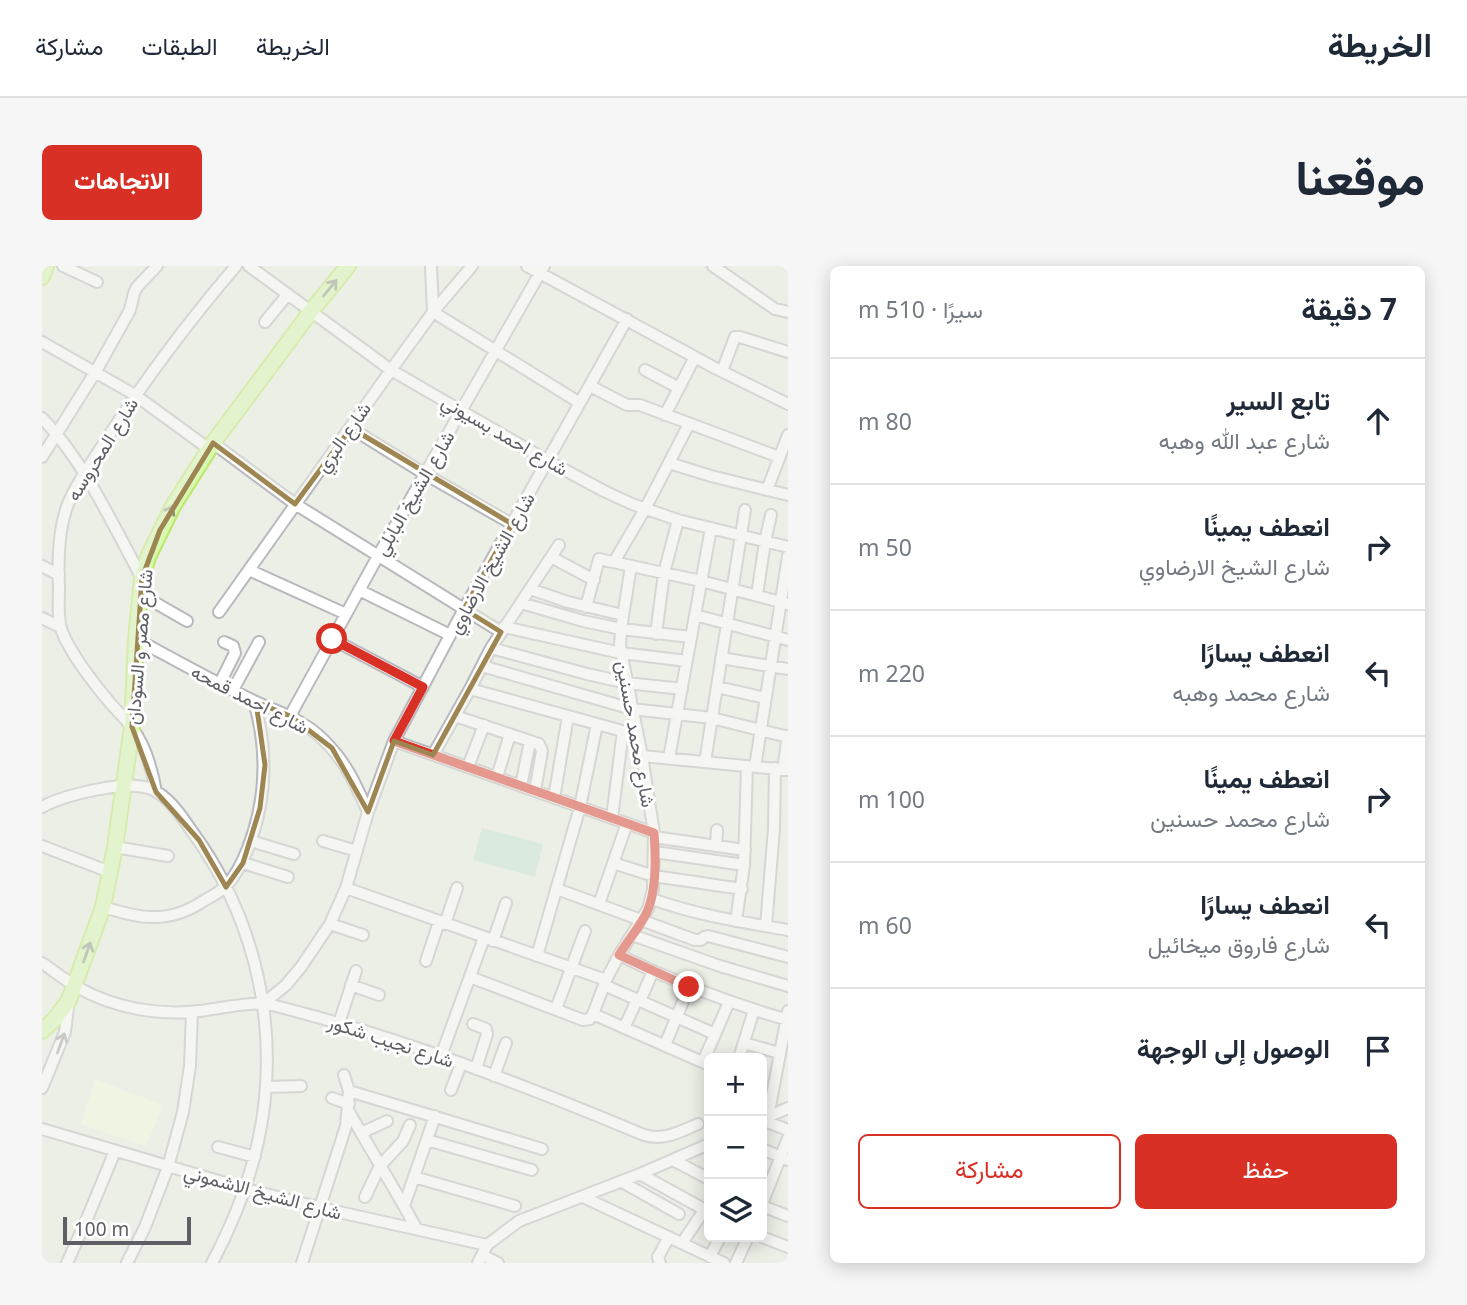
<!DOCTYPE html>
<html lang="ar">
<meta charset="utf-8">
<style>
:root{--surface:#fff;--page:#f6f6f7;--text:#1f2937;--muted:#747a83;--line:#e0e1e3;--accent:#d93025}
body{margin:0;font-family:"Noto Sans",Vazirmatn,sans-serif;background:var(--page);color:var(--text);direction:rtl}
.controls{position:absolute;right:21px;bottom:21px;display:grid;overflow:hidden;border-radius:10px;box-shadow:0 4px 18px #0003}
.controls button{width:63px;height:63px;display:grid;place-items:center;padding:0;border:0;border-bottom:2px solid var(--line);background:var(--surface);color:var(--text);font:35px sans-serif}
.scale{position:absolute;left:21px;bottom:18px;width:128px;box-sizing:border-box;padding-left:7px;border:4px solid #5f5e65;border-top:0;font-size:19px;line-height:24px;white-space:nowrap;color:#5f5e65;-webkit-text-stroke:5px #fff;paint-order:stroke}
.stop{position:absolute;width:21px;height:21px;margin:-16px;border:5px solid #d93025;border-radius:50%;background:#fff}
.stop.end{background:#d93025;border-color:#fff;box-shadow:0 2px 7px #0008}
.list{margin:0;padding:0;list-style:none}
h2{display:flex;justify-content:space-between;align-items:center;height:91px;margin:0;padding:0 28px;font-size:30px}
h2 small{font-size:23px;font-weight:400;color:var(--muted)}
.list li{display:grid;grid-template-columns:46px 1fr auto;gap:21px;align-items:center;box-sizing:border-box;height:126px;padding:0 28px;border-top:2px solid var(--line)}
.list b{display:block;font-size:26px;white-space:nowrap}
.list p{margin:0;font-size:23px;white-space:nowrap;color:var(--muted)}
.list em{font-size:23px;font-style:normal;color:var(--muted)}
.actions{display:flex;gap:14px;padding:21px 28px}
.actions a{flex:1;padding:16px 0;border:2px solid var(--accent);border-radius:10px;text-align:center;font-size:24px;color:var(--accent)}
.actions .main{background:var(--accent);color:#fff}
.icon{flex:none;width:38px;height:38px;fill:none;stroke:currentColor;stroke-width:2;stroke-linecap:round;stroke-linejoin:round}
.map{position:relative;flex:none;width:746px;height:997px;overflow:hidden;direction:ltr;border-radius:10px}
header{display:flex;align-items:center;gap:42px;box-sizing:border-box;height:98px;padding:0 35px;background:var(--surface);border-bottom:2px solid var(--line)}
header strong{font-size:33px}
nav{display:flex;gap:38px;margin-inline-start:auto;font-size:24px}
.intro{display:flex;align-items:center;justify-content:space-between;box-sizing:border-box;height:168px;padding:0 42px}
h1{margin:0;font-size:49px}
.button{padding:18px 32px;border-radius:10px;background:var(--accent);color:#fff;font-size:24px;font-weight:700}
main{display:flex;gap:42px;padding:0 42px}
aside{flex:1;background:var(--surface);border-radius:10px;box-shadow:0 4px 18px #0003}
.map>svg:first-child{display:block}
</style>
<header>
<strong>الخريطة</strong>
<nav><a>الخريطة</a><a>الطبقات</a><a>مشاركة</a></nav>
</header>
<div class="intro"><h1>موقعنا</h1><a class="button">الاتجاهات</a></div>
<main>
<aside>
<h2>7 دقيقة<small>سيرًا · 510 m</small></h2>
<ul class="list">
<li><svg class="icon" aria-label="ahead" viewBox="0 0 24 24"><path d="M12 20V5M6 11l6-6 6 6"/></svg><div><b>تابع السير</b><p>شارع عبد الله وهبه</p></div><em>80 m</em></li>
<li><svg class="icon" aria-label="right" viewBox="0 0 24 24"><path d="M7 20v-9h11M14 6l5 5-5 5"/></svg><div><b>انعطف يمينًا</b><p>شارع الشيخ الارضاوي</p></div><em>50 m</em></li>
<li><svg class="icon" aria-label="left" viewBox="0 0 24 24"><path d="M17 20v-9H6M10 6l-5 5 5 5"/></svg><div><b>انعطف يسارًا</b><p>شارع محمد وهبه</p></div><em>220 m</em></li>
<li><svg class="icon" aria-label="right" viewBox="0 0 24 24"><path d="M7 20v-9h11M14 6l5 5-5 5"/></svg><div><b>انعطف يمينًا</b><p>شارع محمد حسنين</p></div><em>100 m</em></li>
<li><svg class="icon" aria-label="left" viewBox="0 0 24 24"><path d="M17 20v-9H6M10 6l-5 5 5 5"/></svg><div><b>انعطف يسارًا</b><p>شارع فاروق ميخائيل</p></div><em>60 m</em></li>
<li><svg class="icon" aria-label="arrive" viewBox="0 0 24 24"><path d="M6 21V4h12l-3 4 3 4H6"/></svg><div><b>الوصول إلى الوجهة</b></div></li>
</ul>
<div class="actions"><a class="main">حفظ</a><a>مشاركة</a></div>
</aside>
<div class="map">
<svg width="746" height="997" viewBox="0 0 746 997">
<rect width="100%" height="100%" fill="#ecefe6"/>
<path fill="#f0fcdf" d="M 53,813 L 121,839 L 104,880 L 39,858 Z"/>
<path fill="#c5e4d8" d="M 440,562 L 501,578 L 493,611 L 431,594 Z"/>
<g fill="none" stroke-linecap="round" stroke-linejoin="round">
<g stroke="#bab8bf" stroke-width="14">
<path id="minor" d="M 21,0 L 55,16
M 207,0 L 349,104 L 506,195 L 562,225 L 590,238 L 636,254 L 746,281
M 389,0 L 391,46 L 538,137
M 485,0 L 673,102 L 746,138
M 671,0 L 733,43 L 746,46
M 223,56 L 246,28
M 0,76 L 93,129 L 167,183
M 603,104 L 637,122
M 680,105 L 693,71 L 698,71 L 746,86
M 548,120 L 585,139 L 598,139 L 737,191
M 623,149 L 653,91
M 0,152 C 43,196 70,258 100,312
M 309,162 L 383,208 L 470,258
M 171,177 L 253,238 L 459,366
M 0,191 L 54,105 L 88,44 L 92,27 L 95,21 L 115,0
M 627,197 L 669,210 L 746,229
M 725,224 L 746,169
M 509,291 L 552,314
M 572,296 L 603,243 L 647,158
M 0,300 L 17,309
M 207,304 L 304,348
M 488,323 L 526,336 L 581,349
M 317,324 L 408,369
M 98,328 L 145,355
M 715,329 L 723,276 L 729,249
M 479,337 L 541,355 L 579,363 L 649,371
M 544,341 L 557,293 L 659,315 L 746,338
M 177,346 L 349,104 L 391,46 L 430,0
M 653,349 L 746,374
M 0,352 L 18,361
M 462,361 L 579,387 L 645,395
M 614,368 L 622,307 L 636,254
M 94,373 C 133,394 172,416 212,435 C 243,449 266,455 289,482 C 306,500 316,524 326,546
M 290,373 L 381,421
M 449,382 L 545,408 L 585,417 L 640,423
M 679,392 L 746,403
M 440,400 L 590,443 L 670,452 L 746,471
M 178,417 L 193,387 L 191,380 L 182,376
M 675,421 L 724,432
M 428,423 L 595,469
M 191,424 L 217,376
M 248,450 L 336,290 L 502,0
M 413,450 L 497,478 L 500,485 L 493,525
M 352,475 L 612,567
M 391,489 L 428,423 L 449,382 L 517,279
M 600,490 L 746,504
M 627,492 L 669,262
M 663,496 L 703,244
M 426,501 L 442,459
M 713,501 L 746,290
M 741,503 L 746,470
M 455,511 L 468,468
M 479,520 L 488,475
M 114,526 C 110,503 104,480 90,462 C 84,453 76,446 69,438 C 53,419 31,391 21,368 C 15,354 17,337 17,321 C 16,298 16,270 23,247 C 29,224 51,195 64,174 C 104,112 146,56 194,0
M 512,532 L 526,450
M 0,541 C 22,529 85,513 109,523 C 126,530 139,549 149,564 C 208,644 234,743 222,841 C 215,897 196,948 170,997
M 570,552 L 581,465
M 612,571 L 703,584
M 209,575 L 252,588
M 281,575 L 315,585
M 0,580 L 68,606
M 674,580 L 675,564
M 73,581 L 126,590
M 613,586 L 702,599
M 201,597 L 246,611
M 571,597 L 612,610 L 700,623
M 304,622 L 564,714
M 515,623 L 653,674 L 659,674 L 662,671 L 666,670 L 746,691
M 610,633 C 654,649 700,656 746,664
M 557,638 L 585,557
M 61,641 C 76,645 92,651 108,651 C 127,652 147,645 163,634 C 171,630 179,625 185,619 C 195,608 201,595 206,582 C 225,533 226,484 212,435
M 694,655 L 702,599 L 705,500
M 288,658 L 321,669
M 403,658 L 415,622
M 724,660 L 732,563 L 733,502
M 590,669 L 678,700 L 746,720
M 451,675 L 464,637
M 577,689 C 632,716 687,737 746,754
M 495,690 L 538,541 L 555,458
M 384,695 L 397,656
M 0,697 C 12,705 23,714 35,721 C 72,742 116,750 158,745 C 174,743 213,735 226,738 C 355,770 480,818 602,869 C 622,875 637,866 656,858
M 428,711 L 541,754 L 548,753 L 551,748
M 309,719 L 337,729
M 562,719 L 673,768
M 598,735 L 611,705
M 222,737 L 244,719 L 259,701 L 288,658 L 304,622 L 326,546 L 352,475 L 422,343 L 585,53
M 514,743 L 543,665
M 551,748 L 564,714 L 577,689 L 606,643 L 611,624 L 612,567 L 600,490 L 578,380 L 579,363 L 589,300
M 551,748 L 667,799
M 297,757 L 314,705
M 431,758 L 444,763 L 445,768 L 434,803
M 582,762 L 595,734
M 702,777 L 737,787
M 623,779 L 647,721
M 399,790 L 442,672
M 697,792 L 712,744
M 661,796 L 687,736
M 452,810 L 464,777
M 224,821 L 259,820
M 0,822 L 23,766 L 27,734
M 409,824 L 419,798
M 307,825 L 500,883
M 290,832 L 307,838
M 307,846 L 362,940 L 374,962
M 726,851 L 746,745
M 723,852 L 746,842
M 720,854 L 746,864
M 0,863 L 204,923 L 279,942 L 445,979
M 319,867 L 345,855
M 385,874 L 490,904
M 176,881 L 213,891
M 720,883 L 746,894
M 631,894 L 667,913
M 598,908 L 667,946
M 372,911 L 473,940
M 580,916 L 637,948
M 323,931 L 338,900 L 361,875 L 368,859
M 541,931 L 682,997
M 720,938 L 746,872
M 362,940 L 393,850
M 720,940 L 746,950
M 720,971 L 746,981
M 640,977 L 663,943
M 440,989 L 456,997
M 668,991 L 678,971
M 25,997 L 44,955 L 73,885
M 85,997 L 103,961 L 126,901 L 141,846 L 148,800 L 150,746
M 260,997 L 304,860 L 307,825 L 302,809
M 436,997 L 445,979 L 477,955 L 598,908 L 667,878
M 618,997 L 616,991 L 627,971
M 694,997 L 706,971"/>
</g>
<g stroke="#bce767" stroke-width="18">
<path id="major" d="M 0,11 L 4,0
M 0,765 L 13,753 L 27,734 L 61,641 L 73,581 L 90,461 L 94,373 L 100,312 L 106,291 L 131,240 L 171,177 L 270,44 L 306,0"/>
</g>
<use href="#minor" stroke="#fff" stroke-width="10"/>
<use href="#major" stroke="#d8f9b1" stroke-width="14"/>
</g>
<defs><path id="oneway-shaft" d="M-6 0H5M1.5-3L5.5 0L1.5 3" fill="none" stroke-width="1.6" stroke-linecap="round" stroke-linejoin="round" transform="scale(1.75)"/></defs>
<g stroke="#899480">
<use href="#oneway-shaft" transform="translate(288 22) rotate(-51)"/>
<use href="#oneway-shaft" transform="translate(126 249) rotate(-61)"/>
<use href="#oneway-shaft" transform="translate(45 686) rotate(-71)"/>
</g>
<use stroke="#9f9ea3" href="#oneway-shaft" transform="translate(19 777) rotate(-70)"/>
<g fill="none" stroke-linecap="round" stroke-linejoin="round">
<path stroke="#d93025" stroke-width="9" d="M 290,373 L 381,421 L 352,475 L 612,567 C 614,592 615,623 605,646 C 598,661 586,674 577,689 L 647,721"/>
</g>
<path d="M0 0H746V997H0ZM 309,162 L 470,258 L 422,343 L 459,366 L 391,489 L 352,475 L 326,546 L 290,482 L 248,450 L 214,436 L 223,499 L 218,542 L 201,597 L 184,621 L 157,574 L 114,526 L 90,461 L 100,312 L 118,264 L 171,177 L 253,238 Z" fill="#ecefe6" fill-opacity=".55" fill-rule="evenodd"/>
<path fill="none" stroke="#9e8652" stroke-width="5" stroke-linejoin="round" d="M 309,162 L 470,258 L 422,343 L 459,366 L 391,489 L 352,475 L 326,546 L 290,482 L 248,450 L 214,436 L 223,499 L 218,542 L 201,597 L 184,621 L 157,574 L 114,526 L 90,461 L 100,312 L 118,264 L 171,177 L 253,238 Z"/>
<g text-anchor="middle" stroke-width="6" stroke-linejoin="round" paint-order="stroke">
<g font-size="19" fill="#5f5e65" stroke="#fff">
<text transform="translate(463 169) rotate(30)" y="7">شارع احمد بسيوني</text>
<text transform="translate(301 171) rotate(-55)" y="7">شارع البري</text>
<text transform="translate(60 183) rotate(-58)" y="7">شارع المحروسه</text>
<text transform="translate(372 227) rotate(-60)" y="7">شارع الشيخ البابلي</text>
<text transform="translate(449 297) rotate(-61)" y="7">شارع الشيخ الارضاوي</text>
<text transform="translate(97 381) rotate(-85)" y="7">شارع مصر و السودان</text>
<text transform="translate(208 433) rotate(27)" y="7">شارع احمد قمحه</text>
<text transform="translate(594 468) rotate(80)" y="7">شارع محمد حسنين</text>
<text transform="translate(349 775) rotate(18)" y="7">شارع نجيب شكور</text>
<text transform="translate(221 926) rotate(15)" y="7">شارع الشيخ الاشموني</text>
</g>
</g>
</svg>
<div class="controls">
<button>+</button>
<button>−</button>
<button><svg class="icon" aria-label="layers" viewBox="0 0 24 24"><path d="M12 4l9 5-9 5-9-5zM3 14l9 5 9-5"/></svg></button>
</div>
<div class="scale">100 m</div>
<div class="stop" style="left:290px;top:373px"></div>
<div class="stop end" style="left:647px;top:721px"></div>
</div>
</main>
